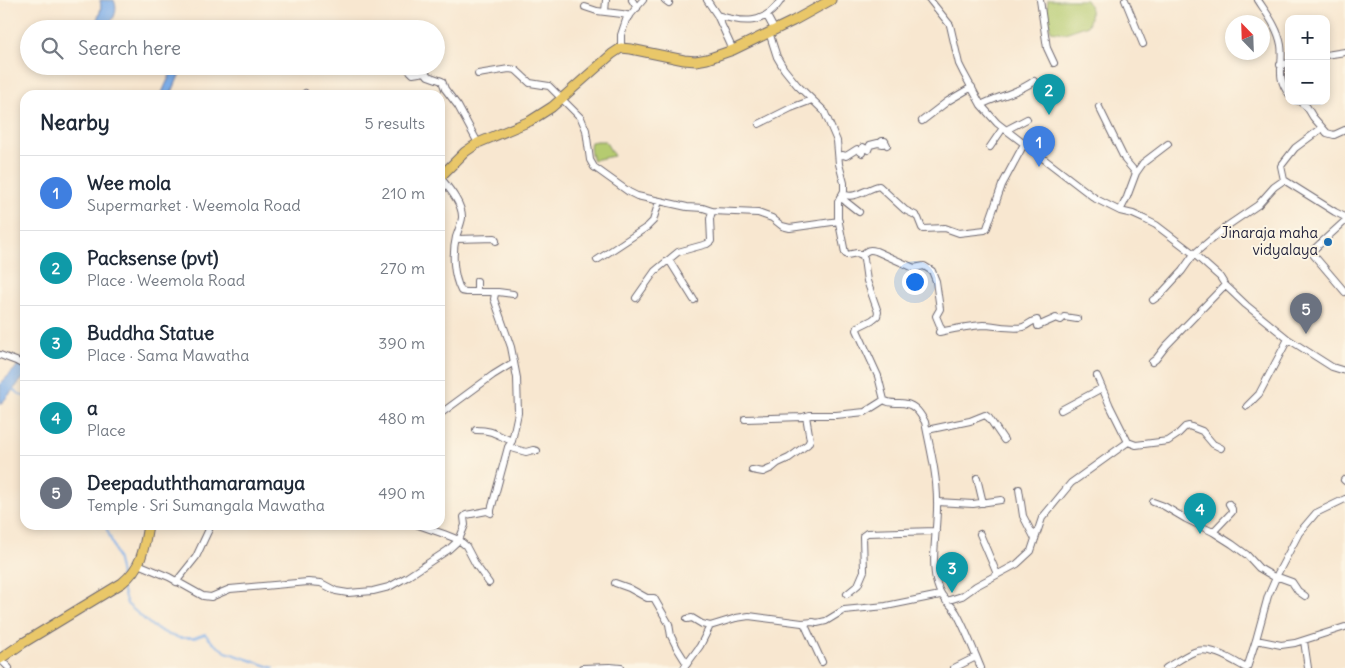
<!DOCTYPE html>
<meta charset="utf-8">
<style>
:root{--surface:#fff;--page:#f6f6f7;--text:#1f2937;--muted:#747a83;--line:#e0e1e3;--accent:#1f6fb2}
body{margin:0;font-family:Delius,sans-serif;background:var(--page);color:var(--text)}
.controls{position:absolute;right:15px;top:15px;display:grid;overflow:hidden;border-radius:10px;box-shadow:0 2px 8px #0003}
.controls button{width:45px;height:45px;display:grid;place-items:center;padding:0;border:0;border-bottom:1px solid var(--line);background:var(--surface);color:var(--text);font:25px sans-serif}
.compass{position:absolute;left:1225px;top:15px;width:45px;height:45px;border-radius:50%;background:var(--surface);box-shadow:0 2px 8px #0003;rotate:337deg}
.you{position:absolute;left:914px;top:281px;width:18px;height:18px;margin:-12px;border:4px solid #fff;border-radius:50%;background:#1a73e8;box-shadow:0 0 0 8px #1a73e833}
.badge{display:grid;place-items:center;width:32px;height:32px;border-radius:50%;background:var(--accent);color:#fff;font-size:16px;font-weight:700}
.pin{position:absolute;translate:-50% -41px;filter:drop-shadow(0 1px 2px #0008)}
.pin::after{content:'';position:absolute;top:26px;width:18px;height:15px;background:inherit;clip-path:polygon(0 0,100% 0,50% 100%)}
.list{margin:0;padding:0;list-style:none}
h2{display:flex;justify-content:space-between;align-items:center;height:65px;margin:0;padding:0 20px;font-size:21px}
h2 small{font-size:16px;font-weight:400;color:var(--muted)}
.list li{display:grid;grid-template-columns:32px 1fr auto;gap:15px;align-items:center;box-sizing:border-box;height:75px;padding:0 20px;border-top:1px solid var(--line)}
.list b{display:block;font-size:19px;white-space:nowrap}
.list p{margin:0;font-size:16px;white-space:nowrap;color:var(--muted)}
.list em{font-size:16px;font-style:normal;color:var(--muted)}
.icon{flex:none;width:28px;height:28px;fill:none;stroke:currentColor;stroke-width:2;stroke-linecap:round;stroke-linejoin:round}
.map{position:relative;flex:none;width:1345px;height:668px;overflow:hidden}
.search{position:absolute;background:var(--surface);box-shadow:0 2px 8px #0003;left:20px;top:20px;width:425px;height:55px;display:flex;align-items:center;gap:12px;box-sizing:border-box;padding:0 18px;border-radius:28px;color:var(--muted);font-size:19px}
.panel{position:absolute;background:var(--surface);box-shadow:0 2px 8px #0003;left:20px;top:90px;width:425px;height:440px;border-radius:15px}
.map>svg:first-child{display:block}
</style>
<div class="map">
<svg width="1345" height="668" viewBox="0 0 1345 668">
<rect width="100%" height="100%" fill="#fcf5e5"/>
<filter id="ink" filterUnits="userSpaceOnUse"><feTurbulence type="fractalNoise" baseFrequency=".02" numOctaves="2"/><feDisplacementMap in="SourceGraphic" scale="10" xChannelSelector="R" yChannelSelector="G"/><feConvolveMatrix kernelMatrix="1 2 1 2 8 2 1 2 1" color-interpolation-filters="sRGB"/></filter>
<filter id="wash" filterUnits="userSpaceOnUse"><feTurbulence type="fractalNoise" baseFrequency=".0096" numOctaves="4" result="noise"/><feDisplacementMap in="SourceGraphic" scale="20" xChannelSelector="R" yChannelSelector="G"/><feGaussianBlur stdDeviation="1.12" result="paint"/><feColorMatrix in="noise" values="0 0 0 0 0 0 0 0 0 0 0 0 0 0 0 0 0 1.4 0 .05"/><feComposite in="paint" operator="in"/></filter>
<g filter="url(#wash)">
<rect width="100%" height="100%" fill="#f8e7d0"/>
<path fill="#b5cb70" stroke="#6c7656" d="M 1048,0 L 1086,0 C 1092,8 1091,16 1088,25 L 1065,33 L 1051,31 L 1046,14 Z
M 597,141 L 605,141 L 614,156 L 593,160 C 591,156 589,147 591,142 Z"/>
<path fill="#7fafe9" stroke="#506892" d="M 100,0 L 114,0 C 119,12 113,21 104,29 L 91,29 C 97,19 103,12 100,0 Z
M 174,66 L 183,66 L 172,92 L 170,95 L 161,95 Z
M 25,354 L 25,376 L 0,405 L 0,384 L 15,369 Z"/>
<g fill="none" stroke-linecap="round" stroke-linejoin="round">
<path stroke="#7fafe9" stroke-width="2" d="M 13,390 L 25,397
M 105,525 C 112,541 120,561 121,578
M 122,588 L 127,604 L 152,626 L 169,635 L 180,638 L 194,638 L 205,634 L 213,643 L 226,652 L 274,668"/>
</g>
</g>
<g filter="url(#ink)">
<g fill="none" stroke-linecap="round" stroke-linejoin="round">
<g stroke="#6d676f" stroke-width="8">
<path id="minor" d="M 632,0 L 637,8
M 665,0 L 669,3
M 707,0 L 717,15 L 733,50
M 930,0 L 950,25 L 959,64 L 963,72 L 981,105 L 997,123 L 1096,199 L 1120,211 L 1133,214 L 1144,219 L 1156,225 L 1194,254 L 1220,277 L 1225,285 L 1246,305 L 1288,339 L 1332,367 L 1345,371
M 1040,0 L 1047,48 L 1054,63
M 1125,0 L 1143,44
M 1258,0 C 1267,14 1278,28 1281,45 C 1284,63 1275,77 1289,94
M 585,7 L 597,11 L 622,14 L 630,16
M 605,12 L 606,0
M 717,15 C 743,23 764,26 781,0
M 767,16 L 774,29
M 769,32 L 777,57 L 784,69 L 797,85 L 824,111 L 837,141 L 839,164 L 844,183 L 844,191 L 838,202 L 838,218 L 845,253 L 847,255 L 857,253 L 862,255 L 864,259 L 867,281 L 878,312 L 877,316 L 872,320 L 858,327 L 857,330 L 878,376 L 884,400 C 890,404 894,403 900,403 C 913,403 919,411 925,422 C 930,448 937,474 937,501 C 938,527 930,560 937,584 C 941,599 949,601 956,612 C 966,630 973,649 981,668
M 621,48 L 621,35 L 626,20 L 643,0
M 1326,55 L 1345,52
M 1280,65 L 1289,63
M 408,66 L 409,70 L 413,74 L 425,72 L 428,76 L 442,81 L 445,89 L 458,106 L 478,143
M 478,74 L 509,69 L 516,70 L 530,83 L 549,86 L 581,118 L 586,130 L 590,160 L 594,167 L 629,192 L 637,196 L 687,207 L 703,208 L 712,211 L 758,213 L 772,218 L 782,226 L 790,228 L 839,221
M 305,93 L 306,95
M 1299,101 L 1307,107 L 1313,117 L 1327,133 L 1334,135 L 1345,130
M 981,105 C 998,96 1018,93 1034,81
M 1099,107 L 1125,160 L 1136,173
M 922,121 L 948,101 L 972,87
M 759,124 L 791,108 L 812,100
M 1322,128 L 1295,148 L 1281,166 L 1284,180 L 1335,212 L 1345,217
M 1006,130 L 1027,119
M 990,147 L 1003,128
M 839,156 L 843,155 L 846,156 L 857,149 L 862,153 L 863,147 L 868,150 L 870,145 L 878,143 L 883,144 L 882,141 L 885,141 L 887,145
M 843,194 C 854,200 868,188 879,186 L 905,210 L 915,215 L 918,218 L 922,228 L 923,229 L 945,228 L 959,233 L 985,230 L 987,228 L 1002,185 L 1024,144
M 840,197 L 859,212
M 1120,211 L 1127,197 L 1136,173 L 1143,163 L 1168,144
M 1345,221 L 1311,252 L 1345,292
M 456,239 L 495,238 L 496,241
M 862,255 C 867,250 869,249 876,251 L 914,268 L 924,266 L 932,271 L 936,281 L 940,309 L 936,316 L 941,328 L 939,332 C 954,329 968,326 983,325 C 994,325 1014,330 1023,327 C 1029,325 1030,321 1037,320 L 1038,326 L 1056,318 L 1061,320 L 1064,317 L 1077,319
M 597,260 L 647,227 L 653,221 L 659,201
M 669,260 L 694,300
M 477,281 L 477,291
M 492,292 L 498,292 L 513,294
M 636,298 L 655,271 L 678,252 L 707,244 L 711,241 L 710,219 L 712,211
M 1153,300 L 1160,295 L 1182,271 L 1194,254 L 1227,226 L 1258,205 L 1274,187 L 1284,180
M 0,355 L 16,361 L 25,366
M 1152,362 L 1156,359 L 1166,346 L 1225,285
M 1097,376 L 1110,406 L 1128,442 L 1136,445 L 1168,441 L 1177,435 L 1185,427 L 1189,426 L 1202,431 L 1213,444 L 1221,448
M 1247,406 L 1259,394 L 1288,339
M 1061,410 L 1102,388
M 440,414 L 493,375 L 514,362
M 745,419 L 803,417 L 810,415 L 836,415 L 865,412 L 884,400
M 476,430 C 494,430 496,435 512,441
M 927,430 L 970,421 L 985,415 L 989,418 L 1004,440
M 508,447 L 526,452 L 533,450 L 537,451
M 752,470 L 763,472 L 772,468 L 778,463 L 789,458 L 808,444 L 810,440 L 806,416
M 977,478 L 983,503
M 1344,480 L 1345,481
M 1019,489 L 1023,516 L 1035,539
M 937,502 L 973,504 L 1001,500
M 1153,502 L 1164,506 L 1186,519 L 1213,532 L 1232,544 L 1247,555 L 1259,568 L 1276,578 L 1281,578 L 1292,582 L 1298,591 L 1305,596
M 418,525 L 444,534 L 459,540 L 466,546 L 476,565 L 489,583
M 1213,532 L 1232,512 L 1232,509 L 1229,504
M 980,534 L 997,574
M 138,564 L 169,577 L 203,596 L 211,597 L 230,589 L 308,582 L 321,583 L 336,591 L 348,593 L 373,591 L 389,587 L 407,577 L 448,550 L 459,540 L 465,525 L 464,517 L 466,515 L 487,511 L 491,513 L 491,510 L 508,447 L 512,441 L 518,413 L 517,378 L 511,347 L 494,299 L 495,294 L 492,292 L 466,292 L 461,291 C 453,275 452,254 456,237 C 458,231 461,224 462,218 C 463,204 448,187 440,177
M 176,582 L 196,557 L 211,525
M 615,583 L 629,588 L 647,598 L 654,598 L 669,624 L 671,636 L 677,648 L 687,664
M 847,594 L 858,585 L 864,571 L 863,536 L 867,533 L 936,531
M 946,601 L 962,596 L 976,586 L 1017,564 L 1031,551 L 1042,518 L 1071,483 L 1128,442
M 687,619 L 692,618 L 702,624 L 710,626 L 736,618 L 749,616 L 802,623 L 813,622 L 817,623 L 826,621 L 844,610 L 886,606 L 940,595
M 804,623 L 822,662
M 1256,640 L 1281,645 L 1295,643 L 1345,627
M 1304,641 L 1308,668
M 0,659 L 9,668
M 582,668 L 610,667 L 621,668
M 684,668 L 700,646 L 710,626
M 954,668 L 976,657
M 1166,668 C 1175,663 1184,656 1194,652 C 1210,645 1232,660 1246,668
M 1247,668 L 1256,640 L 1268,596 L 1278,573 L 1299,533 L 1316,513 L 1345,499"/>
</g>
<g stroke="#6d676f" stroke-width="11">
<path id="major" d="M 440,177 L 465,152 L 478,143 L 530,121 L 552,107 L 612,54 L 621,48 L 631,49 L 684,60 L 696,61 L 707,59 L 733,50 L 793,21 L 831,0
M 0,659 L 23,643 L 122,583 C 142,567 144,549 148,525"/>
</g>
<use href="#minor" stroke="#fff" stroke-width="6"/>
<use href="#major" stroke="#e9c769" stroke-width="9"/>
</g>
</g>
<circle fill="#1f6fb2" stroke="#fcf5e5" stroke-width="2" cx="1328" cy="242" r="5"/>
<g text-anchor="middle" stroke-width="4" stroke-linejoin="round" paint-order="stroke">
<g font-size="15" fill="#22223b" stroke="#fcf5e5" text-anchor="end">
<text x="1318" y="238">Jinaraja maha<tspan x="1318" dy="17">vidyalaya</tspan></text>
</g>
</g>
</svg>
<div class="controls">
<button>+</button>
<button>−</button>
</div>
<svg class="compass" viewBox="-18 -18 36 36"><path d="M0-13l5 13h-10z" fill="#e53935"/><path d="M0 13l5-13h-10z" fill="#747a83"/></svg>
<div class="you"></div>
<div class="pin badge" style="left:1039px;top:167px;background:#3f7fe0">1</div>
<div class="pin badge" style="left:1049px;top:115px;background:#0f9aa8">2</div>
<div class="pin badge" style="left:952px;top:593px;background:#0f9aa8">3</div>
<div class="pin badge" style="left:1200px;top:534px;background:#0f9aa8">4</div>
<div class="pin badge" style="left:1306px;top:334px;background:#6b7280">5</div>
<div class="search"><svg class="icon" aria-label="search" viewBox="0 0 24 24"><circle cx="10" cy="10" r="6"/><path d="M15 15l6 6"/></svg>Search here</div>
<section class="panel">
<h2>Nearby<small>5 results</small></h2>
<ul class="list">
<li><span class="badge" style="background:#3f7fe0">1</span><div><b>Wee mola</b><p>Supermarket · Weemola Road</p></div><em>210 m</em></li>
<li><span class="badge" style="background:#0f9aa8">2</span><div><b>Packsense (pvt)</b><p>Place · Weemola Road</p></div><em>270 m</em></li>
<li><span class="badge" style="background:#0f9aa8">3</span><div><b>Buddha Statue</b><p>Place · Sama Mawatha</p></div><em>390 m</em></li>
<li><span class="badge" style="background:#0f9aa8">4</span><div><b>a</b><p>Place</p></div><em>480 m</em></li>
<li><span class="badge" style="background:#6b7280">5</span><div><b>Deepaduththamaramaya</b><p>Temple · Sri Sumangala Mawatha</p></div><em>490 m</em></li>
</ul>
</section>
</div>
